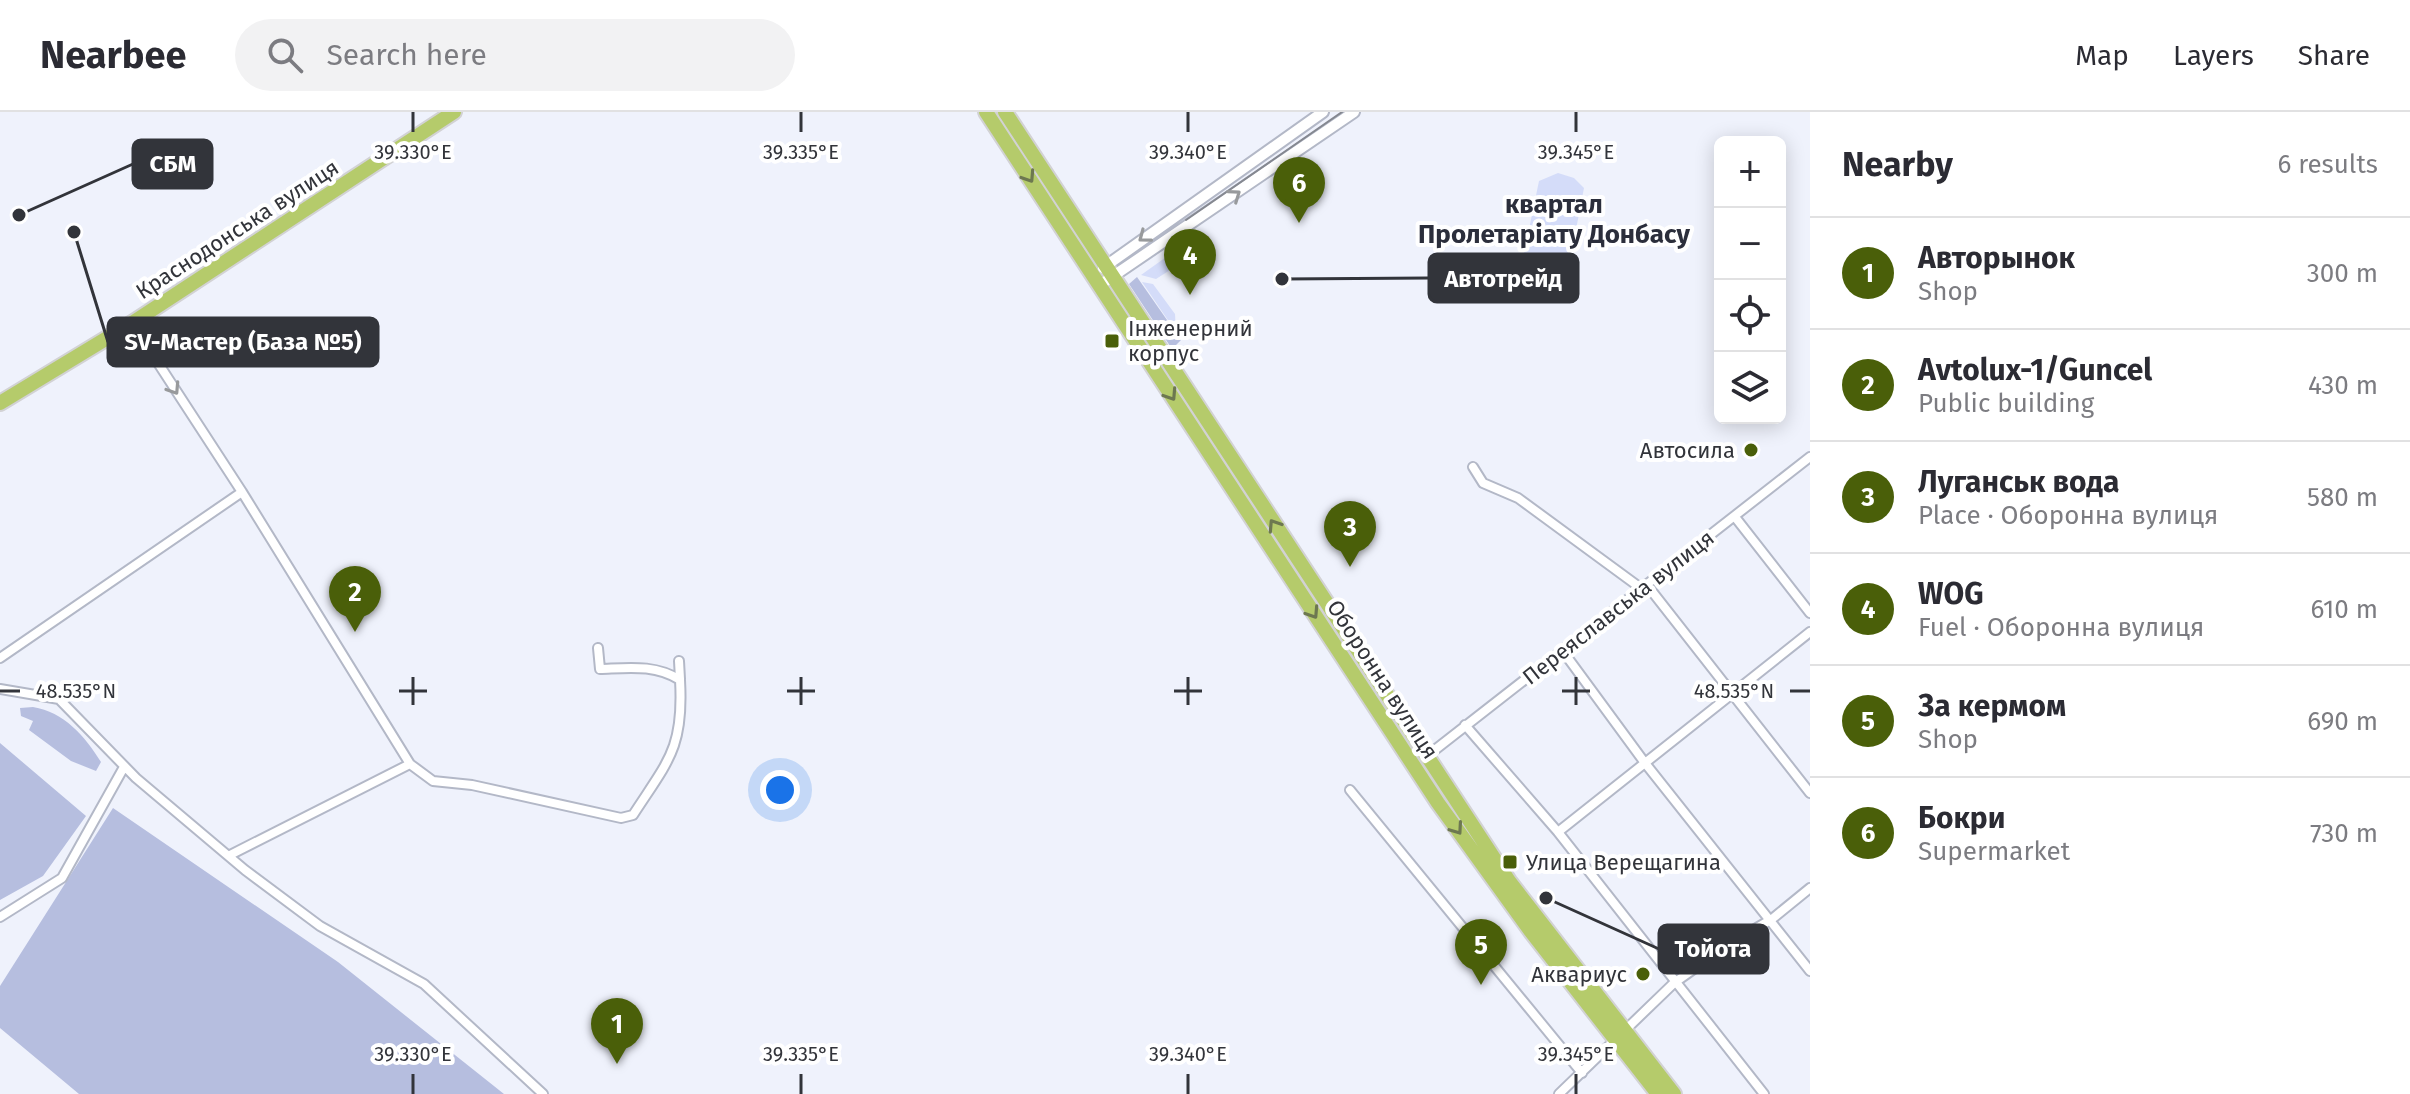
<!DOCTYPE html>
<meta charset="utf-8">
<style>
:root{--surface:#fff;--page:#f2f2f3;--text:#2b2b33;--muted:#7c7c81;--line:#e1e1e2;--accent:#4a5f09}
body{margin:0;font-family:"Fira Sans",sans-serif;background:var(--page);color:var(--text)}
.controls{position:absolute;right:24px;top:24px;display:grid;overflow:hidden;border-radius:12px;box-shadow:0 4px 20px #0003}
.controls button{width:72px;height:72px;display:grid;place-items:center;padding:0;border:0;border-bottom:2px solid var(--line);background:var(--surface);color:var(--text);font:40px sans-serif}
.you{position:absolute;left:780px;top:678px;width:28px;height:28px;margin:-20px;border:6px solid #fff;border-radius:50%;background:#1a73e8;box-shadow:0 0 0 12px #1a73e833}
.badge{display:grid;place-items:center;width:52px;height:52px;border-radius:50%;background:var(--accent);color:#fff;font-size:26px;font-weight:700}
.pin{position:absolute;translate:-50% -66px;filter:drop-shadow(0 2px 4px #0008)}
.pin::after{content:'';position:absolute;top:42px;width:28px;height:24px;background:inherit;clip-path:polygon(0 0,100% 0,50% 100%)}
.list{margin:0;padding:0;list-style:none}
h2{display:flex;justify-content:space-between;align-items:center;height:104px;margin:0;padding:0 32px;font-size:34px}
h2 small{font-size:26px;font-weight:400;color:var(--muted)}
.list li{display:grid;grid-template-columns:52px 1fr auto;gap:24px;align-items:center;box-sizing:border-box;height:112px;padding:0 32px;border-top:2px solid var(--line)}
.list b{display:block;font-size:30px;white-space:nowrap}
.list p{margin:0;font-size:26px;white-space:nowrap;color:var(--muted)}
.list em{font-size:26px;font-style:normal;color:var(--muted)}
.icon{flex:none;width:44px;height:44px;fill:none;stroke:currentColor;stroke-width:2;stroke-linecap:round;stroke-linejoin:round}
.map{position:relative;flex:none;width:1810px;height:982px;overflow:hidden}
header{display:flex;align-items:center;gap:48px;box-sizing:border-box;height:112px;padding:0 40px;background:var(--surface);border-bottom:2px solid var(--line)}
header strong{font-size:38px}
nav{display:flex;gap:44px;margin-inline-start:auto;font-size:28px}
.search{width:560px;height:72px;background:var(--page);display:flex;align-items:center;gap:20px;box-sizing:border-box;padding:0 28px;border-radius:44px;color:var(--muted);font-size:30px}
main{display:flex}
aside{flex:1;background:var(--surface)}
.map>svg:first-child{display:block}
</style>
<header>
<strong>Nearbee</strong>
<div class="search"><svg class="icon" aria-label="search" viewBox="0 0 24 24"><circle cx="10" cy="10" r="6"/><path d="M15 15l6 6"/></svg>Search here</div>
<nav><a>Map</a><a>Layers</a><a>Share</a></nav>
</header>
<main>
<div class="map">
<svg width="1810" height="982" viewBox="0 0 1810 982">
<rect width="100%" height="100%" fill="#eff2fc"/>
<path fill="#d4dcf9" d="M 1558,61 L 1574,66 L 1584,76 L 1568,159 C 1553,177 1530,174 1522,151 L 1539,69 Z
M 1197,123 L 1192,144 L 1156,167 L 1141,163 Z
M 1142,170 L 1153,172 L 1175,202 L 1176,220 Z"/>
<path fill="#b6bedf" d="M 1137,165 L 1181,228 L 1172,237 L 1129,172 Z
M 33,595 C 64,600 85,624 101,650 L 96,659 L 71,649 L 29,618 L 33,609 L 21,604 L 20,596 Z
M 0,631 L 86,704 L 43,764 L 0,788 Z
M 113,696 L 338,850 L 504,982 L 79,982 L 0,916 L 0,874 Z"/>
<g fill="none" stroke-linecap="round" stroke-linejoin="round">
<g stroke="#b3b8c7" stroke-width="12">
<path id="minor" d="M 132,211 L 242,380 L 410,652 L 433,669 L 472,673 L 621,706 L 633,703 C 668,649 684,636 680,568 C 655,552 628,556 600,557 L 598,536
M 1473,355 L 1483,371 L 1518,386 L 1642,477
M 1735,405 L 1810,501
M 1647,473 L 1810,681
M 1562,538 L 1645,651 L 1810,859
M 0,546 L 242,380
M 679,549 L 680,567
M 0,577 L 59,587 L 136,666 L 245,758 L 320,814 L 424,872 L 543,982
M 1465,613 L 1558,720 L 1764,982
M 1427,644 L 1810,345
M 1350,678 L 1582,961
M 1558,720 L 1810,520
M 230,743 L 410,652
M 0,805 L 62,766 L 124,655
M 1559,982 L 1674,871 L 1726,834 L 1772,807 L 1810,776"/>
</g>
<g stroke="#b3b8c7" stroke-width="14">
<path id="tertiary" d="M 1103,156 L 1323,0
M 1100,173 L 1354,0"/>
</g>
<g stroke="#d2d2d4" stroke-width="18">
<path id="primary" d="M 986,0 L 1438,691 L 1532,821 L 1658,982
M 1005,0 L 1509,769 L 1674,982
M 0,291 L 132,211 L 454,0"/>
</g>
<use href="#minor" stroke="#fff" stroke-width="8"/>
<use href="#tertiary" stroke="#fff" stroke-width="10"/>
<use href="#primary" stroke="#b5cb6b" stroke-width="14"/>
<path stroke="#858890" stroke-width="2" d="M 1186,108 L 1342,0"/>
</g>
<defs><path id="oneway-chevron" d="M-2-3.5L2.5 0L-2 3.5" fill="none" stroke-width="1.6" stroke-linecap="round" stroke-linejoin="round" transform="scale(2)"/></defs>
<g stroke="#6d7850">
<use href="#oneway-chevron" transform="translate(1029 65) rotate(57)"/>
<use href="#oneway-chevron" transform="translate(1171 283) rotate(57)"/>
<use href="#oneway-chevron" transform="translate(1274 413) rotate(-123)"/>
<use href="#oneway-chevron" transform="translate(1313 501) rotate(57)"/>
<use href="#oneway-chevron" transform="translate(1457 717) rotate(55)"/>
</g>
<g stroke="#989a9c">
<use href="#oneway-chevron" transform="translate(1235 83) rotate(-35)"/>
<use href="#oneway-chevron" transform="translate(1144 125) rotate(143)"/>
<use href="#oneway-chevron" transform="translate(174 277) rotate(57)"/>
</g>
<path fill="none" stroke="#32343a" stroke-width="3" d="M 413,0 L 413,20M 801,0 L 801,20M 1188,0 L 1188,20M 1576,0 L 1576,20M 413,565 L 413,593M 801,565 L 801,593M 1188,565 L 1188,593M 1576,565 L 1576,593M 0,579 L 20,579M 399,579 L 427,579M 787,579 L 815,579M 1174,579 L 1202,579M 1562,579 L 1590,579M 1790,579 L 1810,579M 413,962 L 413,982M 801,962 L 801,982M 1188,962 L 1188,982M 1576,962 L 1576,982"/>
<g fill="#4a5f09" stroke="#fff" stroke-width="3">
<rect x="1104" y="221" width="16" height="16" rx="4"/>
<circle cx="1751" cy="338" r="8"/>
<rect x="1502" y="742" width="16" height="16" rx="4"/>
<circle cx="1643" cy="862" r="8"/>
</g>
<g text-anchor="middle" stroke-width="8" stroke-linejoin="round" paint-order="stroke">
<g font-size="22" fill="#32343a" stroke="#fff">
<text transform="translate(237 117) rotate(-33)" y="8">Краснодонська вулиця</text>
<text transform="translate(1618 495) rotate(-38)" y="8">Переяславська вулиця</text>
<text transform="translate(1383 567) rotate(57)" y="8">Оборонна вулиця</text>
</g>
<g font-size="22" fill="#32343a" stroke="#fff" text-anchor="start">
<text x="1128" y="224">Інженерний<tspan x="1128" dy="25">корпус</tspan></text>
<text x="1735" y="346" text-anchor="end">Автосила</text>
<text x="1526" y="758">Улица Верещагина</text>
<text x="1627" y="870" text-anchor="end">Аквариус</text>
</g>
<g font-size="26" font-weight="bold" fill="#2b2e3b" stroke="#fff">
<text x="1554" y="101">квартал<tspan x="1554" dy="30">Пролетаріату Донбасу</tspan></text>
</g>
</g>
<g font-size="20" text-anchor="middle" fill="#32343a" stroke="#fff" stroke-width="8" stroke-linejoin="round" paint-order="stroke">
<text x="413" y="47">39.330°E</text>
<text x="801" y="47">39.335°E</text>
<text x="1188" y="47">39.340°E</text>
<text x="1576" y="47">39.345°E</text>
<text x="76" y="586">48.535°N</text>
<text x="1734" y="586">48.535°N</text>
<text x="413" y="949">39.330°E</text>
<text x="801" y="949">39.335°E</text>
<text x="1188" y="949">39.340°E</text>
<text x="1576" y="949">39.345°E</text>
</g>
<path fill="none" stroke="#32343a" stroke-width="3" d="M19 103L133 52M1282 167L1429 166M74 120L108 230M1546 786L1659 837"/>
<g fill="#32343a" stroke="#fff" stroke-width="3">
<circle cx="19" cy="103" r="8"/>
<circle cx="1282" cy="167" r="8"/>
<circle cx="74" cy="120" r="8"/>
<circle cx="1546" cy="786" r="8"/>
</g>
<g fill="#32343a" stroke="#32343a" stroke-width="3">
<rect x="133" y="28" width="79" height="48" rx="8"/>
<rect x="1429" y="142" width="149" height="48" rx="8"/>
<rect x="108" y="206" width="270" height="48" rx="8"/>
<rect x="1659" y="813" width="109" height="48" rx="8"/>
</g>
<g font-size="24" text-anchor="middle" font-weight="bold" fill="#fff">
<text x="173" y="60">СБМ</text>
<text x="1503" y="175">Автотрейд</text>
<text x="243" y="238">SV-Мастер (База №5)</text>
<text x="1713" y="845">Тойота</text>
</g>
</svg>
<div class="controls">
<button>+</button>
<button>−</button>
<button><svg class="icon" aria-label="locate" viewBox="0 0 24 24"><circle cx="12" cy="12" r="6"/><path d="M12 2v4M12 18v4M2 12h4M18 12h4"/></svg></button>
<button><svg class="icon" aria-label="layers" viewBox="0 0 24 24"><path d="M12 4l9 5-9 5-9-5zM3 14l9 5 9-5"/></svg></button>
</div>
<div class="you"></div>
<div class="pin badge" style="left:617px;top:952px">1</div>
<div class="pin badge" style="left:355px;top:520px">2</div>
<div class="pin badge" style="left:1350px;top:455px">3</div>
<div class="pin badge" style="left:1190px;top:183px">4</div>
<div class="pin badge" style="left:1481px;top:873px">5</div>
<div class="pin badge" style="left:1299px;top:111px">6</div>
</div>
<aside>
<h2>Nearby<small>6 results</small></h2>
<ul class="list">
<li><span class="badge">1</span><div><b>Авторынок</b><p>Shop</p></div><em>300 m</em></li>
<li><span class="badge">2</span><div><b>Avtolux-1/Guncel</b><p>Public building</p></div><em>430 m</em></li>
<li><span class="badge">3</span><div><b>Луганськ вода</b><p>Place · Оборонна вулиця</p></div><em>580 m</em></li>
<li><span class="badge">4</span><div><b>WOG</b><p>Fuel · Оборонна вулиця</p></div><em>610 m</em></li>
<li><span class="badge">5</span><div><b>За кермом</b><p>Shop</p></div><em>690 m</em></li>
<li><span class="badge">6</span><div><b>Бокри</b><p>Supermarket</p></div><em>730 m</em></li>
</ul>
</aside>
</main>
